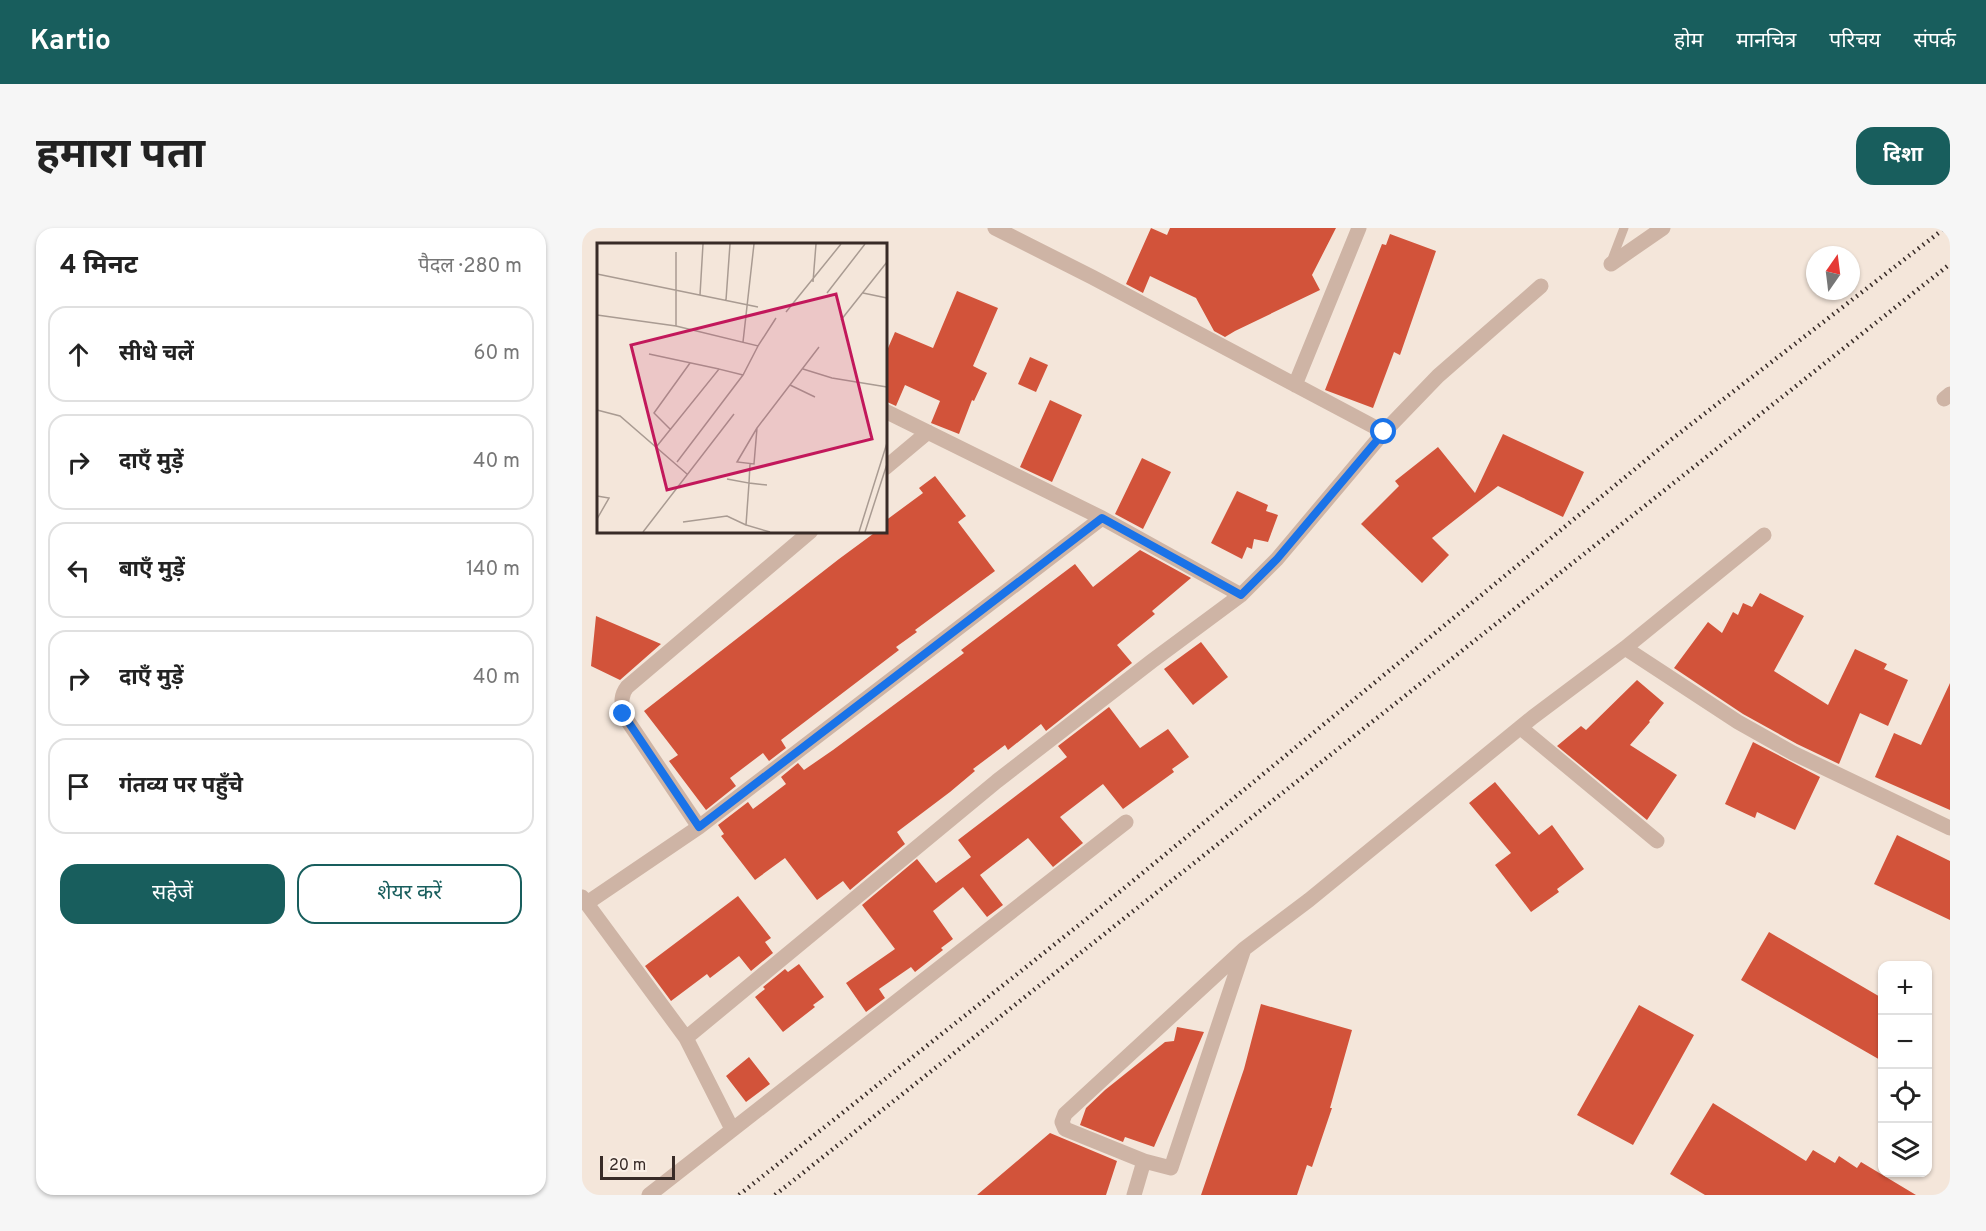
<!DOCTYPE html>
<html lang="hi">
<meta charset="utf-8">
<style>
:root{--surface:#fff;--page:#f6f6f6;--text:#222;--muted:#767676;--line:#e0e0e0;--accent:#185e5d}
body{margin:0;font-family:Overpass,"Noto Sans Devanagari",sans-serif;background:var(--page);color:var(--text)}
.controls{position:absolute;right:18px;bottom:18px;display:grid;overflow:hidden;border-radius:12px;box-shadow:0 2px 4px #0004}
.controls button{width:54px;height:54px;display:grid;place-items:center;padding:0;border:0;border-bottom:2px solid var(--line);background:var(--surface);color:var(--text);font:30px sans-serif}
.compass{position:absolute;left:1224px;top:18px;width:54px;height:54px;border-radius:50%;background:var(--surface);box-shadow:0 2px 4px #0004;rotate:14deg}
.scale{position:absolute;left:18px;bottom:15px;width:75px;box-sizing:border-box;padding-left:6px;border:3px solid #382b27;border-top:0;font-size:16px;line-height:21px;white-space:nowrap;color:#382b27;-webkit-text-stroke:4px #fbf0e7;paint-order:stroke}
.stop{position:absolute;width:18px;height:18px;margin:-14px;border:4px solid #1a73e8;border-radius:50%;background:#fff}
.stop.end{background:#1a73e8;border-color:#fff;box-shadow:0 2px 6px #0008}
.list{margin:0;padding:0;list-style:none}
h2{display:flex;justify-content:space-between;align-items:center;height:78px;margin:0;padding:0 24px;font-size:26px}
h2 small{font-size:20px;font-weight:400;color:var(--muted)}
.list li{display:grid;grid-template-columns:39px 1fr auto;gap:18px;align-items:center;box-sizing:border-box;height:96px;margin:0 12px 12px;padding:0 12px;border:2px solid var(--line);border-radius:18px}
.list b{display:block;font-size:22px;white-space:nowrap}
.list em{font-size:20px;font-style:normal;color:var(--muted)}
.actions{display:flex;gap:12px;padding:18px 24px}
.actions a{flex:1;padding:14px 0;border:2px solid var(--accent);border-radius:18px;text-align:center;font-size:21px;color:var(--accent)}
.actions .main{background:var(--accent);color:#fff}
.icon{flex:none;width:33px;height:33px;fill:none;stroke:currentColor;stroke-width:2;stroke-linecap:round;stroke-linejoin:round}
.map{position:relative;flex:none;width:1368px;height:967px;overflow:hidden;border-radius:18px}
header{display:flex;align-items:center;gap:36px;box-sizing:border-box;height:84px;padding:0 30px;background:var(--accent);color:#fff}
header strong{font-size:28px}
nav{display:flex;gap:33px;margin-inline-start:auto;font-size:21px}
.intro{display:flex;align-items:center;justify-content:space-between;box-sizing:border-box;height:144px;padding:0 36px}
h1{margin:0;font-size:42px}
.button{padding:15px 27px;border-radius:18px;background:var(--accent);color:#fff;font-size:21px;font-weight:700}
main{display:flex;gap:36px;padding:0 36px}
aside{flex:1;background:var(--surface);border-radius:18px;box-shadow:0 2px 4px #0004}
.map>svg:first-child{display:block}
</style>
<header>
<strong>Kartio</strong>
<nav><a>होम</a><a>मानचित्र</a><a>परिचय</a><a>संपर्क</a></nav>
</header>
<div class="intro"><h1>हमारा पता</h1><a class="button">दिशा</a></div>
<main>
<aside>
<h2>4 मिनट<small>पैदल · 280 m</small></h2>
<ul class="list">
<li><svg class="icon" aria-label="ahead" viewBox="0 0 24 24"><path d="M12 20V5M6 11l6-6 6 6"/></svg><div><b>सीधे चलें</b></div><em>60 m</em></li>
<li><svg class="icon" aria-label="right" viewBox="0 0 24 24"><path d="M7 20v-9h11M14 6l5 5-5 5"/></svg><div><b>दाएँ मुड़ें</b></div><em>40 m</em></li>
<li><svg class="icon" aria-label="left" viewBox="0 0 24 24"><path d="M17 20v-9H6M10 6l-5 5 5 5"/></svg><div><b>बाएँ मुड़ें</b></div><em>140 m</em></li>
<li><svg class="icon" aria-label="right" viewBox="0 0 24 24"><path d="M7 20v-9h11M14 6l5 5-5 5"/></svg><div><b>दाएँ मुड़ें</b></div><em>40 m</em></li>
<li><svg class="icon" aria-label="arrive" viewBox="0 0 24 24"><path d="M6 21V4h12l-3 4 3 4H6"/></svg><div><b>गंतव्य पर पहुँचे</b></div></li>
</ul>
<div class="actions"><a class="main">सहेजें</a><a>शेयर करें</a></div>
</aside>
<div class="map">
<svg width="1368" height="967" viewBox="0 0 1368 967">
<rect width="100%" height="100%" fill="#f4e6da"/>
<path fill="#d2533a" d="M 569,0 L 585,7 L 588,0 L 754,0 L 730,47 L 738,62 L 653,103 L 643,109 L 632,103 L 614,70 L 568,48 L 561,65 L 544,56 Z
M 808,6 L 854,23 L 818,127 L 812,124 L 791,180 L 743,162 L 800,16 L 804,17 Z
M 375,63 L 416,80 L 391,138 L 405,145 L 392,173 L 390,172 L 377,206 L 349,195 L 358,173 L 323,157 L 314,178 L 303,173 L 303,127 L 313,104 L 351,120 Z
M 448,129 L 466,137 L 454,164 L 436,156 Z
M 468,172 L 500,187 L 470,254 L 438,239 Z
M 921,206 L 1002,244 L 981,289 L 916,258 L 850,310 L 867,327 L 840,355 L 779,296 L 817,258 L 813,253 L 856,219 L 893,265 Z
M 560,230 L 589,244 L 561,301 L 533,286 Z
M 353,248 L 384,288 L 376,294 L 413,343 L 333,402 L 335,404 L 314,419 L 317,422 L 199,512 L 204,520 L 187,533 L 181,525 L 148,550 L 154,558 L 124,582 L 87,533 L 96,527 L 62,483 L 257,331 L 295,303 L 303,303 L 303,293 L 341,265 L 337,260 Z
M 655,263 L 686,277 L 684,283 L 696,287 L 686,314 L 672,311 L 670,321 L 665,319 L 660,331 L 629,315 Z
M 558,322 L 609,350 L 570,383 L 573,386 L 535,417 L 550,435 L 464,503 L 459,496 L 426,522 L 423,517 L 391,541 L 393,543 L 368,564 L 315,604 L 323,616 L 268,662 L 261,653 L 235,672 L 203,630 L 173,652 L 139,608 L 142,606 L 136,597 L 166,574 L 171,581 L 204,556 L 199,549 L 216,535 L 222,542 L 251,522 L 382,425 L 379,422 L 493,336 L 511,359 Z
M 1178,365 L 1222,388 L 1192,443 L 1246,477 L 1273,421 L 1305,436 L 1302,441 L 1326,452 L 1306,498 L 1278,485 L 1257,536 L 1215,516 L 1161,486 L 1092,440 L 1126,394 L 1140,405 L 1151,384 L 1156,387 L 1161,375 L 1170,379 Z
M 14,388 L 79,416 L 38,452 L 9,438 Z
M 619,414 L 646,449 L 611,477 L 582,441 Z
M 1055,452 L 1082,475 L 1067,493 L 1068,494 L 1048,517 L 1095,547 L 1065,592 L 975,518 L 999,498 L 1004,502 Z
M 1368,455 L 1368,582 L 1293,549 L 1312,505 L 1339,517 Z
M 527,479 L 558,520 L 586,501 L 607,529 L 590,541 L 592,544 L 541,581 L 521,556 L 478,589 L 501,615 L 471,639 L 446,610 L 398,647 L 421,677 L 405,689 L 381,659 L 351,683 L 371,711 L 359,720 L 361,722 L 333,744 L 329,739 L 297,761 L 303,770 L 284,784 L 264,755 L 313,721 L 280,677 L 335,631 L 354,655 L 389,629 L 376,612 L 485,529 L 476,518 Z
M 1171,514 L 1238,549 L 1213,602 L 1175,584 L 1173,590 L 1143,576 Z
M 913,554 L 957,607 L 970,597 L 1002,641 L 975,661 L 977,664 L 949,684 L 913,637 L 929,625 L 887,575 Z
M 1315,607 L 1368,633 L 1368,692 L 1292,656 Z
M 156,668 L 189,710 L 183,714 L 191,725 L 169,743 L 157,728 L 128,750 L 125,746 L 89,773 L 63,738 Z
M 1187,704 L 1300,770 L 1300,833 L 1159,752 Z
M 217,736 L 242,769 L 231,777 L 233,779 L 201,804 L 173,769 L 183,761 L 181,759 L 203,741 L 206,744 Z
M 679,776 L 770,802 L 748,880 L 750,880 L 730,939 L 725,937 L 715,967 L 619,967 L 662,841 Z
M 1057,777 L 1112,807 L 1051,917 L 995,887 Z
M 595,799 L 622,804 L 572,919 L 543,909 L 541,914 L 498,897 L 504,880 L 523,862 L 583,814 L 592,813 Z
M 167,829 L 188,856 L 164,874 L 144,848 Z
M 1131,875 L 1224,933 L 1231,922 L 1253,935 L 1257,928 L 1275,940 L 1279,934 L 1334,967 L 1123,967 L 1088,946 Z
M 468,905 L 535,933 L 524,967 L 395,967 Z"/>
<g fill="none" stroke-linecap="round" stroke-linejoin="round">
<path stroke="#ceb4a5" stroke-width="9" d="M 1029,34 L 1042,0"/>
<path stroke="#ceb4a5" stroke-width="15" d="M 413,0 L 510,49 L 802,204 L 856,148 L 959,58
M 1029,36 L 1081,0
M 713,157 L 777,0
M 1362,171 L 1368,166
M 303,183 L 520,290
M 303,240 L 346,204
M 1043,420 L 1156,494 L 1211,525 L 1368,600
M 939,500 L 1075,613
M 117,599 L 41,486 C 40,476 38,468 45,459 L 229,303
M 0,669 L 104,810 L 150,901
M 5,675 L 117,599 L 520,290 L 659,367
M 662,721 L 483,886 L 480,894 L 483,901 L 562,933 L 589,940 L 662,721 L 727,672 L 951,489 L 1043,420 L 1182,307
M 104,810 L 415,553 L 570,433 L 659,367 L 695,331 L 802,204
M 67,967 L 544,594
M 552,967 L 562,933"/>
<path stroke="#382b27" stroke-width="4.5" stroke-dasharray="1.5 4.5" stroke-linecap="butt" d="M 157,967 L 502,693 L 1086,214 L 1363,0
M 193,967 L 1368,36"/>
</g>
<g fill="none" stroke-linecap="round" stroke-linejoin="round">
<path stroke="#1a73e8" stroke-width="8" d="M 41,486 L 117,599 L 520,290 L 659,367 L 695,331 L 802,204"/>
</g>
<g transform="translate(15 15)">
<rect width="290" height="290" fill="#f4e6da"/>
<path fill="none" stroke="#a99b92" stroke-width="1.5" d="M 79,9 L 79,83M 0,31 L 161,64M 216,39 L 219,1M 230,50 L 268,1M 266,50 L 290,55M 103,52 L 106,1M 129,57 L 133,1M 189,69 L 244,1M 0,72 L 79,83 L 161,103 L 179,75M 244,77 L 290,19M 146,99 L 157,1M 52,111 L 122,126M 206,126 L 235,135 L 290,144M 193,142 L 218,154M 0,167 L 23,173 L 90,231M 160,185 L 140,219 L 157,221 L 160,185 L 222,104M 74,187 L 57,170 L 93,120M 60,203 L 122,126 L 146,132M 80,219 L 146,132 L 161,103M 153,221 L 152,240 L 170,242M 130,236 L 152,240 L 149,282 L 173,289M 0,253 L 12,255 L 0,276M 86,279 L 130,273 L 149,282M 46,289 L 137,171M 262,289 L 290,200M 268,289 L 290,221"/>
<path fill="#c2185b" fill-opacity="0.15" stroke="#c2185b" stroke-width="3" d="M 239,51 L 275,196 L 70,247 L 34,102 Z"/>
<rect width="290" height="290" fill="none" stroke="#382b27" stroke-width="3"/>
</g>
</svg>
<div class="controls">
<button>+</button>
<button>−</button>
<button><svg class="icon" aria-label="locate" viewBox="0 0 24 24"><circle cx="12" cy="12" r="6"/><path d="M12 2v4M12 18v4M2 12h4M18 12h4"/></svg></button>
<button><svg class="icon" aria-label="layers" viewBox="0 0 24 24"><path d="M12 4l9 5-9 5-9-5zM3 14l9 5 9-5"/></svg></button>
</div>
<svg class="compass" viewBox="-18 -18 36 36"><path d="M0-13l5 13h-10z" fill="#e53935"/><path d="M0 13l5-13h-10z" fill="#767676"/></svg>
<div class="scale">20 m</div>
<div class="stop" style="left:802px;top:204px"></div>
<div class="stop end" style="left:41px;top:486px"></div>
</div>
</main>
